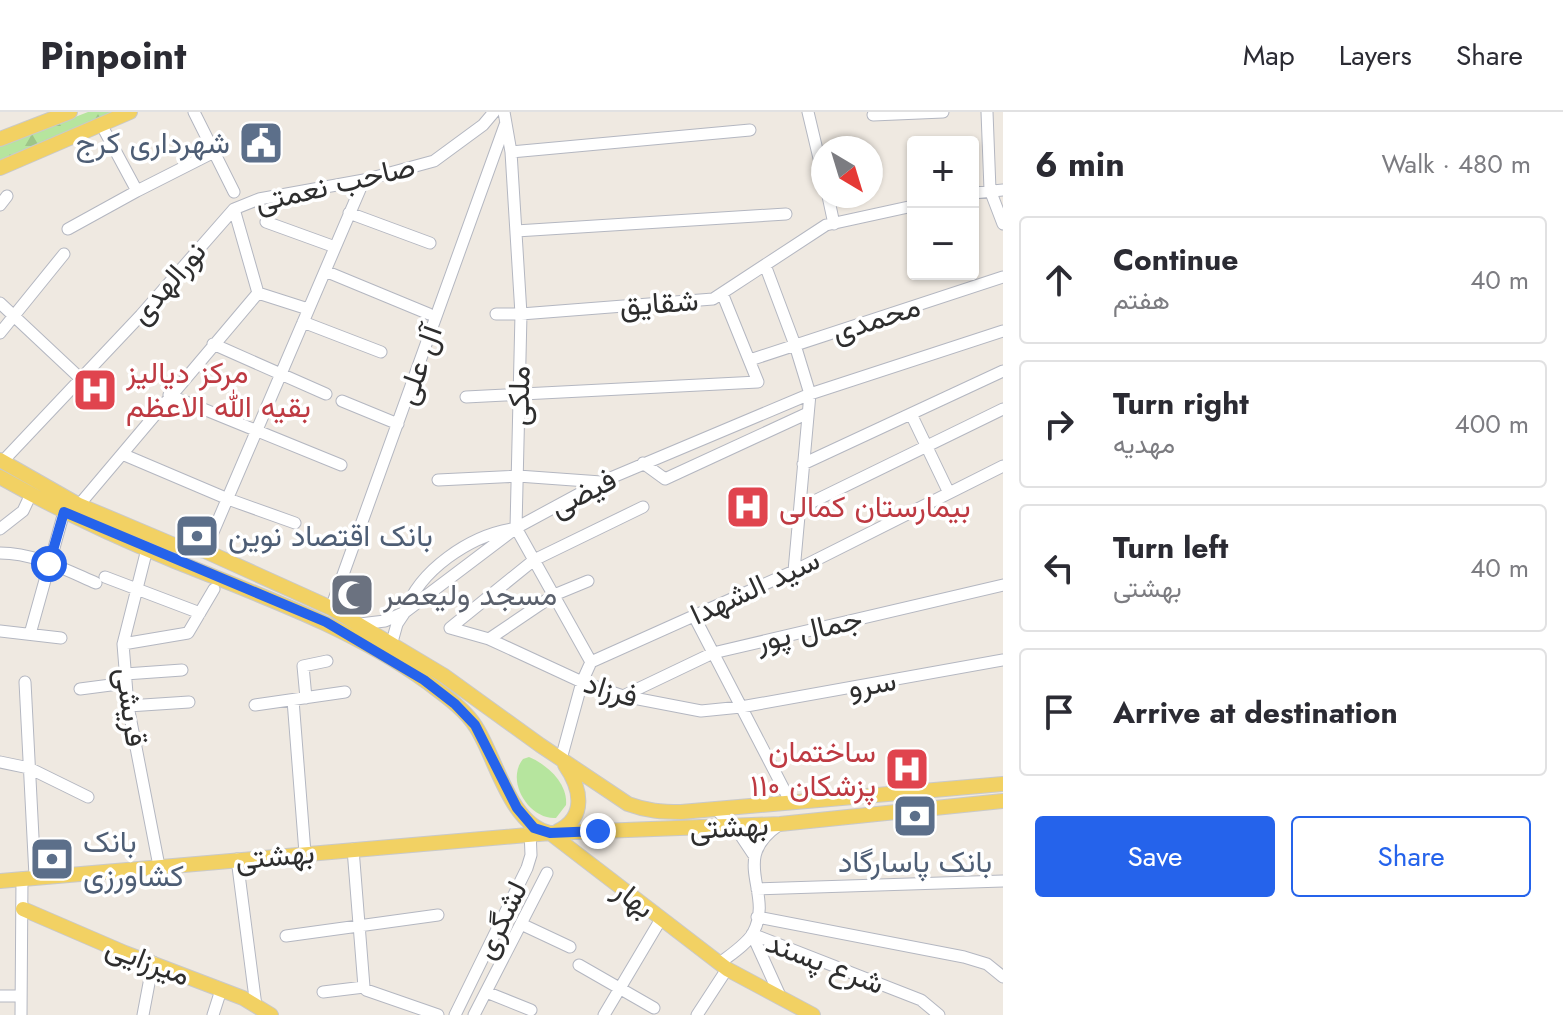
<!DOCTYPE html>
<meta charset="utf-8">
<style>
:root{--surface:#fff;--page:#f2f2f3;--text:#2b2b33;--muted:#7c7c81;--line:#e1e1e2;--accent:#2563eb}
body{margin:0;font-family:Jost,Vazirmatn,sans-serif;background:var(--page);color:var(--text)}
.controls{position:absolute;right:24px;top:24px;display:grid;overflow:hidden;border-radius:8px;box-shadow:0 2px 6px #0004}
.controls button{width:72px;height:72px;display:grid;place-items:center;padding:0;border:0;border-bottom:2px solid var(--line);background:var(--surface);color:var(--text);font:40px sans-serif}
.compass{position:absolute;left:811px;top:24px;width:72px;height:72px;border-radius:50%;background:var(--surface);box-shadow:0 2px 6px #0004;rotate:142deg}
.stop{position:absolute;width:24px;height:24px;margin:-18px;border:6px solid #2563eb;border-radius:50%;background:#fff}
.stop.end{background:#2563eb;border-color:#fff;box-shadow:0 2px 8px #0008}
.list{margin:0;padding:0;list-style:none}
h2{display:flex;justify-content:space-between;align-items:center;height:104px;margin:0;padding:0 32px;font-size:34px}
h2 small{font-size:26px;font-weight:400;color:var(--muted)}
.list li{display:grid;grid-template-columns:52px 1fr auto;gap:24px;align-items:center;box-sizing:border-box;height:128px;margin:0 16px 16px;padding:0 16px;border:2px solid var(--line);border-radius:8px}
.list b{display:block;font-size:30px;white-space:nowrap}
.list p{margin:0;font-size:26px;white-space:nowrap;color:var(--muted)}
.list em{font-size:26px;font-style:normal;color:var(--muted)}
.actions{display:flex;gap:16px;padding:24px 32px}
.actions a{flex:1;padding:18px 0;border:2px solid var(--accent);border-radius:8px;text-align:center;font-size:28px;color:var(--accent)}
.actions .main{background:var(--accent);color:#fff}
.icon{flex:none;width:44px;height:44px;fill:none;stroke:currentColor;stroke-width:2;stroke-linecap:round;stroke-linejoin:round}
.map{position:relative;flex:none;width:1003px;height:903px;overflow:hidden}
header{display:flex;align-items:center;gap:48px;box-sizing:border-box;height:112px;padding:0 40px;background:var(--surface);border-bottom:2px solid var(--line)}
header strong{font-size:38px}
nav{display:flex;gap:44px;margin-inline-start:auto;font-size:28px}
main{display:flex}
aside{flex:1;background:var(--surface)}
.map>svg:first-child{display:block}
</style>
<header>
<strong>Pinpoint</strong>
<nav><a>Map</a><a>Layers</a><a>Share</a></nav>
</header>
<main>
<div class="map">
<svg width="1003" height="903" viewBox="0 0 1003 903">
<defs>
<pattern id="forest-firs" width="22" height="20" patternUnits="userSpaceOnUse" patternTransform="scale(2)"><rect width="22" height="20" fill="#b6e59e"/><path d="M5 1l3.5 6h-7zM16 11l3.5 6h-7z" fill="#9dc588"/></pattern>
</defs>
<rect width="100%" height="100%" fill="#efe9e1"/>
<path fill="#b6e59e" d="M 529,645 C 548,653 568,672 566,693 L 556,706 C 529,708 505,669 523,647 Z"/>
<path fill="url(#forest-firs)" d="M 88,0 L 116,0 L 80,17 L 0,48 L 0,34 Z"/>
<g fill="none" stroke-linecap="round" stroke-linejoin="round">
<g stroke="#b4b7c1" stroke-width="13">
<path id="minor" d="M 194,0 L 234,80
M 504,0 L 511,40 L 521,202 L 516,416 L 591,550
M 808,0 L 823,63
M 987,0 L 990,78 L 1003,112
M 873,3 L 943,0
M 511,40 L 750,18
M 137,79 L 214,40
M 973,81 L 1003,78
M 828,84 L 834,112
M 0,93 L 7,84
M 349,101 L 430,131
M 266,110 L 335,135
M 68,117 L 137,79 L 102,14
M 516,119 L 786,102
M 765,153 L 795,233 L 810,282 L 794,459
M 325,159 L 429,202
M 258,181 L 308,197
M 0,191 L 81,267
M 496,202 L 521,202 L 713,187 L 826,113 L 913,94
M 303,210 L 381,240
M 0,221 L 64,142
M 213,232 L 326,282
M 750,248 L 1003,165
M 169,283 L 341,353
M 466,285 L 758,270 L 722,181
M 342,289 L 398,312
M 911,302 L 949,381
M 122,342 L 228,387 L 295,411
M 3,349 L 141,203 L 234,97 L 259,87 L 364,68 L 434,49 L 483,13 L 494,0
M 643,351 L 665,367 L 808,301
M 803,352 L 1003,259
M 438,368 L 518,364 L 601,370
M 79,393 L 258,181 L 234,97
M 800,396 L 1003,297
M 0,417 L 23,399 L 31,382
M 147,437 L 123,532 L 128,594 L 159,754
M 205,439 L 364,68
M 0,441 C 34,441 66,458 96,471
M 105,465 L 200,501
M 331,496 L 505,13
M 694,504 L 790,689
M 360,512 L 385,509 L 405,500 C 419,458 470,424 512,417
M 450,516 L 489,527 L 582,570 L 623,584 L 701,599 L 741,595 L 1003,548
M 450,516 L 534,448 L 643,395
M 0,519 L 61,526
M 30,522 L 64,400
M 489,527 L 554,483 L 588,469
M 392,530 L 397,512 L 405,500 L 516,416 L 601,370 L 810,282 L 1003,219
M 123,532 L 188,521 L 214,477
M 591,550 L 794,459 L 1003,354
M 125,562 L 182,558
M 25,570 L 35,764
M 80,577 L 126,571
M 623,584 L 713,541 L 1003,473
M 306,586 L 303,554 L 327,549
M 293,588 L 305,741
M 255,593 L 345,580
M 128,594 L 189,590
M 561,647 L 582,570 L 591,550
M 0,650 L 29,656 L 88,685
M 716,697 L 741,724 L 753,742
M 353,737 L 364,875 L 366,878 L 438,903
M 237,747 L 256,894
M 757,777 L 1003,769
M 757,805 L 964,845 L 987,852 L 1003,865
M 521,812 L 570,835
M 752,822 L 921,888 L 939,903
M 752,822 L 781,886
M 286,824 L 438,803
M 720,851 C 730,843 747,832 753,821 C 775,780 728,748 779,713
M 579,853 L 654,896
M 323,880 L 364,875
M 486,880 L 531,898
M 0,884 L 21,884
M 21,903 L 22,766
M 143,903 L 153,850
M 213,903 L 221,878
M 455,903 L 527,756 L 531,743 L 530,718
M 474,903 L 547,761
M 604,903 L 661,807
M 697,903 L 727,857"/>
</g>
<g stroke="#c9c9c9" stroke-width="16">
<path id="major" d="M 0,27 L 70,0
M 0,56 L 130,0
M 0,348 L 79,393 L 174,433 L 205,439 L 331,496 L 443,563 L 540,633 L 628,692 C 647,699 662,700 681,700 L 1003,672
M 0,365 C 55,396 111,423 170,447 C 258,483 349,514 427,570 C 444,583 465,597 476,615 C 496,646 510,713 550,721 L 727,857 L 813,903
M 558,719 C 587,705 581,676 565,653
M 0,769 L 550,721 L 780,712 L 1003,689
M 23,797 L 125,841 L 243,886 L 271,903"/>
</g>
<use href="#minor" stroke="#fff" stroke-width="11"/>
<use href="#major" stroke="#f2d163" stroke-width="14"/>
</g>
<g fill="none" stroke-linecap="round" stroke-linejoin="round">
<path stroke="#2563eb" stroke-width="10" d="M 49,452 L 64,400 L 326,510 L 424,568 L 455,592 L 475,613 L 517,696 L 534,716 L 550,721 L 598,719"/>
</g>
<defs>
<g id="civic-square" transform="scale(2.3)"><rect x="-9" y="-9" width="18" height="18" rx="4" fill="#5c6f8a" stroke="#fff"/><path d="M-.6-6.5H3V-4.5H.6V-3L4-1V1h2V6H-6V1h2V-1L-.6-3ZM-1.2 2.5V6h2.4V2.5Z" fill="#fff"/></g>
<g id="hospital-square" transform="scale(2.3)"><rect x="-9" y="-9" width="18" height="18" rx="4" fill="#e0444e" stroke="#fff"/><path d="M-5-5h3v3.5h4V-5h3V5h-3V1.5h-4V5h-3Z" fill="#fff"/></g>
<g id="bank-square" transform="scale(2.3)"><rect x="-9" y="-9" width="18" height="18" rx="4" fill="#5c6f8a" stroke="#fff"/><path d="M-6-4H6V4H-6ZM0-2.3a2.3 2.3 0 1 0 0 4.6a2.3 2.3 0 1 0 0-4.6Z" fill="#fff"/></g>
<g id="mosque-square" transform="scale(2.3)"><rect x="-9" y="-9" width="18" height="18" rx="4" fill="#6b7280" stroke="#fff"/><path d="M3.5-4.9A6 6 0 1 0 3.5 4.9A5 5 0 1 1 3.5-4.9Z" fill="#fff"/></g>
</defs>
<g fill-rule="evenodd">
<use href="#civic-square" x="261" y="31"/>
<use href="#hospital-square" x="95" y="278"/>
<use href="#hospital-square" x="748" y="395"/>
<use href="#bank-square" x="197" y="424"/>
<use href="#mosque-square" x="352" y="483"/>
<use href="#hospital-square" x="907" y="657"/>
<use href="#bank-square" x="915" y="704"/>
<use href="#bank-square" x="52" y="747"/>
</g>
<g text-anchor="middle" stroke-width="7" stroke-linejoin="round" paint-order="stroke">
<g font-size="30" fill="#4e5e75" stroke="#fff" text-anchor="start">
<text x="230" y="41" text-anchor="end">شهرداری کرج</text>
<text x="228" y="434">بانک اقتصاد نوین</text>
<text x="83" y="740">بانک<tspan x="83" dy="34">کشاورزی</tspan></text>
<text x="915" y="760" text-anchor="middle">بانک پاسارگاد</text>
</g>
<g font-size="30" fill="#2e2e2e" stroke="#fff">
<text transform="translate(335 72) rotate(-13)" y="10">صاحب نعمتی</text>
<text transform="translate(168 171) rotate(-49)" y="10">نورالهدی</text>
<text transform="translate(659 191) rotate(-4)" y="10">شقایق</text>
<text transform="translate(876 207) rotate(-18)" y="10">محمدی</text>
<text transform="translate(419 253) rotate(-70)" y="10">آل علی</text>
<text transform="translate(519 284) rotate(-89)" y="10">ملکی</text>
<text transform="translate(583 381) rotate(-27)" y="10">فیضی</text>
<text transform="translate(755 475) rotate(-25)" y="10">سید الشهدا</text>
<text transform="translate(809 518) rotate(-13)" y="10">جمال پور</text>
<text transform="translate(872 572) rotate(-10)" y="10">سرو</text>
<text transform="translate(611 578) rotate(17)" y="10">فرزاد</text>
<text transform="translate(131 595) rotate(82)" y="10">قریشی</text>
<text transform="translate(729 715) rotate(-3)" y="10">بهشتى</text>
<text transform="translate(275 744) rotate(-5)" y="10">بهشتی</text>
<text transform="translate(634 787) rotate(38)" y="10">بهار</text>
<text transform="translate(501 808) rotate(-64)" y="10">لشگری</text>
<text transform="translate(148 849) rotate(21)" y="10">میرزایی</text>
<text transform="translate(825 851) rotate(21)" y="10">شرع پسند</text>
</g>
<g font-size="30" fill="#be3a42" stroke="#fff" text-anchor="start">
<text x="126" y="271">مرکز دیالیز<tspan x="126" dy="34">بقیه الله الاعظم</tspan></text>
<text x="779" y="405">بیمارستان کمالی</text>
<text x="876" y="650" text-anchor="end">ساختمان<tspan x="876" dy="34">پزشکان ۱۱۰</tspan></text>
</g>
<g font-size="30" fill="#5b616d" stroke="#fff" text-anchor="start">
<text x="383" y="493">مسجد ولیعصر</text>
</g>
</g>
</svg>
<div class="controls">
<button>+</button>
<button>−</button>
</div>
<svg class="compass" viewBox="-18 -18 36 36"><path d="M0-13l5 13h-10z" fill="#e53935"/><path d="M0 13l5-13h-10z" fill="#7c7c81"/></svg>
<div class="stop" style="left:49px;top:452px"></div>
<div class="stop end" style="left:598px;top:719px"></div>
</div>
<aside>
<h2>6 min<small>Walk · 480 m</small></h2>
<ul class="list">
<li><svg class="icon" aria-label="ahead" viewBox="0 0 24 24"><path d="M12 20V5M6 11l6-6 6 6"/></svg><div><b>Continue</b><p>هفتم</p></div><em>40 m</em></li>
<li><svg class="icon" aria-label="right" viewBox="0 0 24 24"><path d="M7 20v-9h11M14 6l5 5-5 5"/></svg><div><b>Turn right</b><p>مهدیه</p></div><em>400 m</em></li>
<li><svg class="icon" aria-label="left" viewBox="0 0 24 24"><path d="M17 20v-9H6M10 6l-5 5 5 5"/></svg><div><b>Turn left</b><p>بهشتى</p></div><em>40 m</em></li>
<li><svg class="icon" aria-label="arrive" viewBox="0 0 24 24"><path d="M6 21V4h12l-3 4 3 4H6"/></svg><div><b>Arrive at destination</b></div></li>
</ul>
<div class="actions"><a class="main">Save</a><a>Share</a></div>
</aside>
</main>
